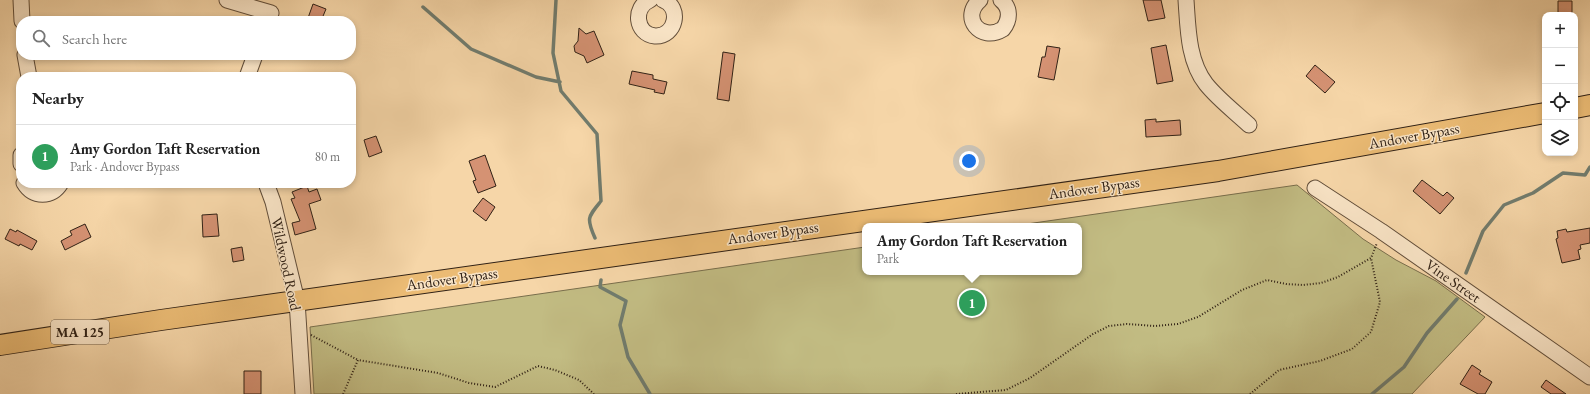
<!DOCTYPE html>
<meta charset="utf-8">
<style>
:root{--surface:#fff;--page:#f6f6f6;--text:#222;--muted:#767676;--line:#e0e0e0;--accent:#111827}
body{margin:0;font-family:"EB Garamond",serif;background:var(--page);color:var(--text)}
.controls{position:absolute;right:12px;top:12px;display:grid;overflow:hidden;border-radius:8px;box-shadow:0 2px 6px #0003}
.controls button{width:36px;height:36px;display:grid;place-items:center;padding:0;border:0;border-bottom:1px solid var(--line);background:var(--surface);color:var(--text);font:20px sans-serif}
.you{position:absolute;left:969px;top:161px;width:14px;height:14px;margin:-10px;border:3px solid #fff;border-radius:50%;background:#1a73e8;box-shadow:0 0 0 6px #1a73e833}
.badge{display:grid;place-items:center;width:26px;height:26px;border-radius:50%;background:var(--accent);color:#fff;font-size:13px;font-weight:700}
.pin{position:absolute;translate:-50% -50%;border:2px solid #fff;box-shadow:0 1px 4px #0006}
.popup{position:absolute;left:862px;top:223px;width:220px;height:52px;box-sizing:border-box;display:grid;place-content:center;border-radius:8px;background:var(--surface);filter:drop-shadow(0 1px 3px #0005);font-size:13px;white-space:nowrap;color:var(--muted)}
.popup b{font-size:15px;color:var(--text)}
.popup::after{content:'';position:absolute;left:50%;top:100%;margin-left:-8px;border:8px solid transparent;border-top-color:var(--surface)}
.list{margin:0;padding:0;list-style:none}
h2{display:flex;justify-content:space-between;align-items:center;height:52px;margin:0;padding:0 16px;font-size:17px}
h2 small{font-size:13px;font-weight:400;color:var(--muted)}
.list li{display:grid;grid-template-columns:26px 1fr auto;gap:12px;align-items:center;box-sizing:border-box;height:64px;padding:0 16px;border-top:1px solid var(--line)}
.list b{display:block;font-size:15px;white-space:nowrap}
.list p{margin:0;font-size:13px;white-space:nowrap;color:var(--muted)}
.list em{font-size:13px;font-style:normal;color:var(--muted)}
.icon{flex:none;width:22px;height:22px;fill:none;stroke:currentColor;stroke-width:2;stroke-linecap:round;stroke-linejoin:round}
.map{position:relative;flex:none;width:1590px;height:394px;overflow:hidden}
.search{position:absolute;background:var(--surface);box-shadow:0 2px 6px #0003;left:16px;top:16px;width:340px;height:44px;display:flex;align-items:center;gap:10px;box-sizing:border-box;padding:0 14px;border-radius:16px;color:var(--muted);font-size:15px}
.panel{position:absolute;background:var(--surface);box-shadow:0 2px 6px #0003;left:16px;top:72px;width:340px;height:116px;border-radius:16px}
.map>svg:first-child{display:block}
</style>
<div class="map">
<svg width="1590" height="394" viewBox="0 0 1590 394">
<rect width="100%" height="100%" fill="#f6d6a8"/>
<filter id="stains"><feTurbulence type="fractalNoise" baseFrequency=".005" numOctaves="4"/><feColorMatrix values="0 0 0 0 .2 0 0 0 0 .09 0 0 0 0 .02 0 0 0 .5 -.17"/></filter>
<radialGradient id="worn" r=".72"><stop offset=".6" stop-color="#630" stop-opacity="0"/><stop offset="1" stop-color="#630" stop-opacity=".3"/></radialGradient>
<path fill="#c2bc83" stroke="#796e4c" d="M 1297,185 L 1363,239 L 1396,260 L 1436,281 L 1485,317 L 1412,394 L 314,394 L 310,327 L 865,247 L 865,272 L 1079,272 L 1079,226 L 1013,226 Z"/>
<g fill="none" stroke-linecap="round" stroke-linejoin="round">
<path stroke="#717c6e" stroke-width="3.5" d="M 556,0 L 553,53 L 561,91 L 597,134 L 601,201 C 588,217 586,218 595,238
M 423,7 L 471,49 L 536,77 L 560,82
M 1466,273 L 1483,231 L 1504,205 L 1533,193 L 1563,173 L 1585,175 L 1590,167
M 601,280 L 600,287 L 626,301 L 620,325 L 628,357 L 650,394
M 1372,394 L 1404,367 L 1427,333 L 1457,299"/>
</g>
<path fill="#d59273" stroke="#302115" d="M 1143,0 L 1161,0 L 1165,18 L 1148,21 Z
M 1558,1 L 1572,1 L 1572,15 L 1558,15 Z
M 313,4 L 326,9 L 321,21 L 308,18 Z
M 579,28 L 586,34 L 594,31 L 604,55 L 587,63 L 584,56 L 575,52 L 574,46 L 578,41 Z
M 1166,45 L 1173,81 L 1157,84 L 1151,48 Z
M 1047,46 L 1060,48 L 1054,80 L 1038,77 L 1042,57 L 1045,57 Z
M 723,52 L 735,54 L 729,101 L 717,99 Z
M 1315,65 L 1335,82 L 1325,93 L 1306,76 Z
M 632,71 L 653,75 L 653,79 L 667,82 L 664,94 L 654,92 L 655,90 L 629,84 Z
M 1156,119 L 1156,122 L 1180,120 L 1181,135 L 1146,137 L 1145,120 Z
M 376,136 L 382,152 L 369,157 L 364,140 Z
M 485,155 L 496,186 L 478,193 L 473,181 L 476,180 L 469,161 Z
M 1422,180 L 1443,196 L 1447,192 L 1454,198 L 1440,214 L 1413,191 Z
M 307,186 L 309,192 L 317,189 L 321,200 L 309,204 L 316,229 L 295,235 L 292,223 L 300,221 L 291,199 L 295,198 L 292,192 Z
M 483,198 L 495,207 L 486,221 L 473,211 Z
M 217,214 L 219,236 L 203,237 L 202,215 Z
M 85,224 L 91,237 L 65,250 L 61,241 L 72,235 L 70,231 Z
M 1590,228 L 1590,243 L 1580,245 L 1581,249 L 1578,250 L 1580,259 L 1562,263 L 1556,239 L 1558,238 L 1557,231 L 1566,229 L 1567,232 Z
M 10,229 L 16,232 L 17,230 L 37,241 L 32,250 L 20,244 L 19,246 L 5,239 Z
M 242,247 L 244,260 L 233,262 L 231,249 Z
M 1472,365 L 1481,371 L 1479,374 L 1492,382 L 1485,394 L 1478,394 L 1460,384 Z
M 244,371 L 261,371 L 261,394 L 244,394 Z
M 1546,380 L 1566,394 L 1551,394 L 1541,387 Z"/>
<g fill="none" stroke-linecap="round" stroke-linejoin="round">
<g stroke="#624e3a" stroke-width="17">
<path id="minor" d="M 21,0 L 22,21
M 227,0 L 271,13
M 650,0 C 633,7 635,34 655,36 C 676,37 682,7 663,0
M 980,0 C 960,17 980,43 1003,29 C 1010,20 1011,8 1001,0
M 1186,0 C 1188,28 1188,61 1206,84 C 1218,99 1235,112 1249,125
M 25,55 L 29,77
M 247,77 L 255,55
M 21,155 L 21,164
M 24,183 C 33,198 52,198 61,183
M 266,183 L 273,202 L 297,301 L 303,394
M 1315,188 L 1381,231 L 1590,377"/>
</g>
<g stroke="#302115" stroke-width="22">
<path id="major" d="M 1575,108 L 1590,105
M 0,345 L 161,320 L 1218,171 L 1545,113"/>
</g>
<path stroke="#302115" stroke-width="2" stroke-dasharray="1 2" stroke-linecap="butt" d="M 311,335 L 358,360
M 343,394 L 358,360 L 438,373 L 469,383 L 495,387 L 538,366 L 555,370 L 579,380 L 594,394
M 956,394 L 1006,390 L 1030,378 L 1093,334 L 1109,326 L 1127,324 L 1155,326 L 1178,324 L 1198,317 L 1242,290 L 1267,280 L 1286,284 L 1303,285 L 1321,283 L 1338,277 L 1371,258 L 1377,243
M 1250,394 L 1279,370 L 1320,361 L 1352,349 L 1371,332 L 1380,302 L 1371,258"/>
<use href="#minor" stroke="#f9e4c6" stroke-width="15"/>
<use href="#major" stroke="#ebbb74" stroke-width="20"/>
</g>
<g text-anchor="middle" stroke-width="3" stroke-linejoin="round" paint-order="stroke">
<rect fill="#f9e4c6" stroke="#6c5c4a" stroke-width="1" x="51" y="320" width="58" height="24" rx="3"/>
<g font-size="14" font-weight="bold" fill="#302115">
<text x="80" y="337">MA 125</text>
</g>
<g font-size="15" fill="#302115" stroke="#f9e4c6">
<text transform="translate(1414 136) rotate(-10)" y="5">Andover Bypass</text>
<text transform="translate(1094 188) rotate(-8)" y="5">Andover Bypass</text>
<text transform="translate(773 233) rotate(-8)" y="5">Andover Bypass</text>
<text transform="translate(286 264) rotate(78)" y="5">Wildwood Road</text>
<text transform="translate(452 279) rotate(-8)" y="5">Andover Bypass</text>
<text transform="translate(1453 281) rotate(35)" y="5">Vine Street</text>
</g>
</g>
<rect width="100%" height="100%" filter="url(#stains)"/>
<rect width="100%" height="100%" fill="url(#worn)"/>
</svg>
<div class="controls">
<button>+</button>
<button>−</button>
<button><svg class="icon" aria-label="locate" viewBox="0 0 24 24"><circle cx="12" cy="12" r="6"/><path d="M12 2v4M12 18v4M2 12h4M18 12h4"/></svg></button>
<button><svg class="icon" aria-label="layers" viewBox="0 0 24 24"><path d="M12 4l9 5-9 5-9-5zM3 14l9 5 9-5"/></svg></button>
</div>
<div class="you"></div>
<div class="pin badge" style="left:972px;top:303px;background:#2e9e5b">1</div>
<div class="popup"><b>Amy Gordon Taft Reservation</b>Park</div>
<div class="search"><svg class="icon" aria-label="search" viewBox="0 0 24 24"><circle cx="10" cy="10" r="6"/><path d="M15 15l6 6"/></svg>Search here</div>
<section class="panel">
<h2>Nearby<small></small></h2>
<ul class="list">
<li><span class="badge" style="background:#2e9e5b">1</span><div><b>Amy Gordon Taft Reservation</b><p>Park · Andover Bypass</p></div><em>80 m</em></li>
</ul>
</section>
</div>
